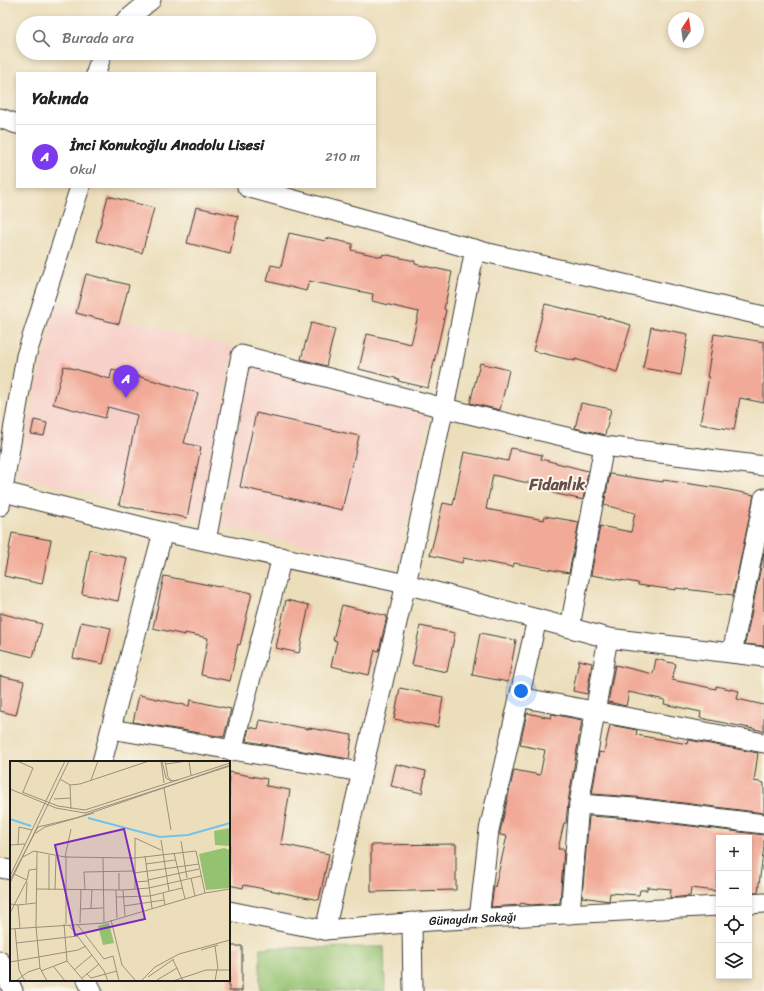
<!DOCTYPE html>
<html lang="tr">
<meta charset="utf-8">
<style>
:root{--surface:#fff;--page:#f2f2f2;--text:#222;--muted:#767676;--line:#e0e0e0;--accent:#7c3aed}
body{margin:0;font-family:Sriracha,sans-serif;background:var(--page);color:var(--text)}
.controls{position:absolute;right:12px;bottom:12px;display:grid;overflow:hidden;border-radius:0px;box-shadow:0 2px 6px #0003}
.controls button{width:36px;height:36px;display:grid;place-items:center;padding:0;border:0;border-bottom:1px solid var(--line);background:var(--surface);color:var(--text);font:20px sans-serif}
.compass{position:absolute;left:668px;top:12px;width:36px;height:36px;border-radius:50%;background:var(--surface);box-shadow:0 2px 6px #0003;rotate:13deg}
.you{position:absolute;left:521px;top:691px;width:14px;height:14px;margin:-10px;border:3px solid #fff;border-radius:50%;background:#1a73e8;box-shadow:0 0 0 6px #1a73e833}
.badge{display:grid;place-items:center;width:26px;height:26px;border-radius:50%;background:var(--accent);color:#fff;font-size:13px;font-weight:700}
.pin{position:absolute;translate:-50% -33px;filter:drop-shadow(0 1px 2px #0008)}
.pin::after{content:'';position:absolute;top:21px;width:14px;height:12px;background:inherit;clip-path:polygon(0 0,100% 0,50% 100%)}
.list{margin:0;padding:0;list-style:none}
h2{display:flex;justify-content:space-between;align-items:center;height:52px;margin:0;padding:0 16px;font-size:17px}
h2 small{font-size:13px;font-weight:400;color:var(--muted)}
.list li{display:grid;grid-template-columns:26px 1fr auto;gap:12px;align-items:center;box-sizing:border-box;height:64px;padding:0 16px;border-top:1px solid var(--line)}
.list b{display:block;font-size:15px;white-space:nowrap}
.list p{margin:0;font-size:13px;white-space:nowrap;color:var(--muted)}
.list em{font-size:13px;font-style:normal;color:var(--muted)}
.icon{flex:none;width:22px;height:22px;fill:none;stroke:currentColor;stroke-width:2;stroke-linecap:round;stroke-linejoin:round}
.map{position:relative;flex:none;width:764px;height:991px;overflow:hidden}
.search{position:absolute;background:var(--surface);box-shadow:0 2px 6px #0003;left:16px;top:16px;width:360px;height:44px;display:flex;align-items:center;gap:10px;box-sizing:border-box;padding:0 14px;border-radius:22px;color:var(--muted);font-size:15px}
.panel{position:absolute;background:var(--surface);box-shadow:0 2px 6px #0003;left:16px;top:72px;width:360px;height:116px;border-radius:0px}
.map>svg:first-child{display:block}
</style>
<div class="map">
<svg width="764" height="991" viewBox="0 0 764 991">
<rect width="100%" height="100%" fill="#fbf7ec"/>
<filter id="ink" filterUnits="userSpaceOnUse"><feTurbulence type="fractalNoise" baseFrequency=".025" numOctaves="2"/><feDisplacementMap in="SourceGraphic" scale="8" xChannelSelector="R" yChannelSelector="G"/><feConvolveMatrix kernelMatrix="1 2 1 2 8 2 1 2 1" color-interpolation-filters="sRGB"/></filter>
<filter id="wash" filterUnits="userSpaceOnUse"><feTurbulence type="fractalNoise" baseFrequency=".012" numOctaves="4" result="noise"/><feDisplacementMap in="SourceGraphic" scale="16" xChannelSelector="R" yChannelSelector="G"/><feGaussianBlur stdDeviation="0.9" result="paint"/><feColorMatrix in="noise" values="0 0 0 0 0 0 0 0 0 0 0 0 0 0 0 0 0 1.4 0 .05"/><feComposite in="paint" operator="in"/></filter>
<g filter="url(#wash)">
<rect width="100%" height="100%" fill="#ecdebb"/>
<path fill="#f7d1c9" d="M 56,302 L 234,347 L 201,520 L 16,477 Z
M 249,366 L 430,409 L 396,565 L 220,526 Z"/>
<path fill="#94c270" stroke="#586f46" d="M 384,947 L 385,991 L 260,991 L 260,948 Z"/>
<g id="blocks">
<path fill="#f2aa98" d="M 108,196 L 154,208 L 142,253 L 96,241 Z
M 196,207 L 238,216 L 230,254 L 187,243 Z
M 289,233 L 325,241 L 326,238 L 353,244 L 351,250 L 382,257 L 383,254 L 415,261 L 415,264 L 452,272 L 444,309 L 446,310 L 428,388 L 398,381 L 399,379 L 359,369 L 367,334 L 411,344 L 419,312 L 372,301 L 373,294 L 309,281 L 306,291 L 267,281 L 271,265 L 281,267 Z
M 86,274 L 129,285 L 119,324 L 76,313 Z
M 545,304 L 600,317 L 600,316 L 631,325 L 617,372 L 575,359 L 575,361 L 533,351 Z
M 311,323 L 335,329 L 326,366 L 301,359 Z
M 651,327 L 688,334 L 681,375 L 643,368 Z
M 714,334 L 764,342 L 764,403 L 740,398 L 734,430 L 700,424 L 709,377 L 707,377 Z
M 480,363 L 509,370 L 500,410 L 470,403 Z
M 64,366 L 110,379 L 112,369 L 198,393 L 184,443 L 201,447 L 187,518 L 119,505 L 137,415 L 108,407 L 105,418 L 53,404 Z
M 581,403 L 611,409 L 605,435 L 575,428 Z
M 256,413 L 359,436 L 342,510 L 240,487 Z
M 34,420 L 47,423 L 44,436 L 31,434 Z
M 511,448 L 542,455 L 541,459 L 588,471 L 583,500 L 553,493 L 554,489 L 493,475 L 486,509 L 544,520 L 545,516 L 579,522 L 569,573 L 514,563 L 513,567 L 463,558 L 462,563 L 430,555 L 443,503 L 453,505 L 464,452 L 508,461 Z
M 610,474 L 663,482 L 663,480 L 719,488 L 754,495 L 733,595 L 676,588 L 676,590 L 638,585 L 638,583 L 591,575 L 600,526 L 631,532 L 635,513 L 604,505 Z
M 12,533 L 51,540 L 42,584 L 4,576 Z
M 90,550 L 127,558 L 118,601 L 82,594 Z
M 764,552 L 764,646 L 745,644 Z
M 164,576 L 219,587 L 220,586 L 252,593 L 240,645 L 238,644 L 230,681 L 201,675 L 208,638 L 185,633 L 185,635 L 153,628 Z
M 286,600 L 309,605 L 299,653 L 276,648 Z
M 342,605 L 387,616 L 379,651 L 375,650 L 369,675 L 331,666 L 337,641 L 333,640 Z
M 0,613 L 42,624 L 33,657 L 0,649 Z
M 81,622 L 111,628 L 103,664 L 73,658 Z
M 420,626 L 455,633 L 447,672 L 412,665 Z
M 480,633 L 516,640 L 508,682 L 472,675 Z
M 656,659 L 676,664 L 672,680 L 716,689 L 716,686 L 739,691 L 737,699 L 764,705 L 764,731 L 700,718 L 701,712 L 664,704 L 665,700 L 629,692 L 626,706 L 608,702 L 615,665 L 653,674 Z
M 579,660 L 592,663 L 587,694 L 573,691 Z
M 0,676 L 24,681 L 16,715 L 0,711 Z
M 400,688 L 443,697 L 438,727 L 394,719 Z
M 139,695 L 189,706 L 190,700 L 231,709 L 224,737 L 133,722 Z
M 527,713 L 551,718 L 552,714 L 582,720 L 568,802 L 566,823 L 564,823 L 558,849 L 564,849 L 560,903 L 531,905 L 521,903 L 520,905 L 491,907 L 494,886 L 495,887 L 507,836 L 500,835 L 500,832 L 514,770 L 540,775 L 545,750 L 520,745 Z
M 260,720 L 309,729 L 309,728 L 352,735 L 349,759 L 246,741 L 249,727 L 258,729 Z
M 610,725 L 637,730 L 636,735 L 688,744 L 689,740 L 758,753 L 754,781 L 764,783 L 764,813 L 635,797 L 592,794 L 599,752 L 604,753 Z
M 396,764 L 426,771 L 422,793 L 391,786 Z
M 229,772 L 267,779 L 266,786 L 290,790 L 281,844 L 329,854 L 319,900 L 244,885 L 243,888 L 229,885 Z
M 589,816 L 633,819 L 764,835 L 764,846 L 758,892 L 749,893 L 749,838 L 719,838 L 719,864 L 716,891 L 691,888 L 690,896 L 670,898 L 671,889 L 647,887 L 647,890 L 640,890 L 639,895 L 610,893 L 609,901 L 582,897 Z
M 456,844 L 456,890 L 371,892 L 371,845 Z
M 229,946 L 242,946 L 242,991 L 229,991 Z"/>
</g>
</g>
<g filter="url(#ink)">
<use href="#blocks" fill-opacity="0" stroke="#3b3934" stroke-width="1"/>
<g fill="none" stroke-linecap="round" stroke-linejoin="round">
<g stroke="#3b3934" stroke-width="21">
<g id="minor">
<path d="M 123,23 L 151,0"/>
<path d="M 96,73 L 102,53"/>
<path d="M 0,118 L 17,124"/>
<path d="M 247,187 L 484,252 L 764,316"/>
<path d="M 0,491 L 163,532 L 406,584 L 608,638 L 764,657"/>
<path d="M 0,506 L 26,356 L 80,187"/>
<path d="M 206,541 L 241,355 L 444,408 L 604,446 L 764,466"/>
<path d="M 570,627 L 604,446"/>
<path d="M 732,653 L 764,498"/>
<path d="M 519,697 L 764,743"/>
<path d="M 111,729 L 361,772"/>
<path d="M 232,751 L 282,557"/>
<path d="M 102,762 L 163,532"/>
<path d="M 579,804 L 634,808 L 764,824"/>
<path d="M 0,868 L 11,870"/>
<path d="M 749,904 L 764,903"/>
<path id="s1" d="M 229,911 L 325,930 L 430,921 L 719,906"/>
<path d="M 570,914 L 579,804 L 608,638"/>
<path d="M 479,919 L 489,830 L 537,619"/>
<path d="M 412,922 L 413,991"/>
<path d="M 325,930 L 406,584 L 447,393 L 475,249"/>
<path d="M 0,961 L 13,991"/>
<path d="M 87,980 L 92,991"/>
</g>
</g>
<use href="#minor" stroke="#fff" stroke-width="19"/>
</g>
</g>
<g text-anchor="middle" stroke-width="4" stroke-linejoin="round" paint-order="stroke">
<g font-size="12" fill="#1c1c1c" stroke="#fbf7ec">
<text dy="4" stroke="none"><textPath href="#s1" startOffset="246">Günaydın Sokağı</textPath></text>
</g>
<g font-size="16" font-weight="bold" fill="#674e47" stroke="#fbf7ec">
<text x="557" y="490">Fidanlık</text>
</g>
</g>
<g transform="translate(10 761)">
<rect width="220" height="220" fill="#ecdebb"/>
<path d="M 220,67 L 220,85 L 205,84 L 204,70 ZM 214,87 L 220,89 L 220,127 L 196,129 L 189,93 ZM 99,162 L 104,182 L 93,184 L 88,165 Z" fill="#94c270"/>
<path fill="none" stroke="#70c3ec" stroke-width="2" d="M 78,57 L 150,76 L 178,74 L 220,62M 0,58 L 21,65"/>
<path fill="none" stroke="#99907b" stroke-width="1" d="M 7,0 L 23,7 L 13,31M 151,0 L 154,22M 152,0 L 156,17 L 161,20 L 168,19M 155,0 L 158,16 L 162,20M 179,0 L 181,14M 156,3 L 177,0M 50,18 L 60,24 L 70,23 L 139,0M 81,19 L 88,0M 60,24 L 61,48M 154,27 L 161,69M 0,28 L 46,47 L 75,52 L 220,5M 12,31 L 48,45 L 75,49 L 220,2M 44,38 L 61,37M 26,72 L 35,66 L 84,52M 151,79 L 159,130M 171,80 L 177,117M 8,83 L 9,66 L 22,69M 0,84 L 15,83M 27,91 L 26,166 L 30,207 L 37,220M 164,92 L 175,138M 135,95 L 142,147M 13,96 L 24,90 L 55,96 L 125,97 L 186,90 L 195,132M 55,96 L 61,68M 93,97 L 94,162M 136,103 L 165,99M 109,112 L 109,129M 124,112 L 189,103M 4,113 L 17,119 L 19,109 L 27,108M 0,115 L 55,0M 181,117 L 185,135M 0,119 L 28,66 L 66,57 L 220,4M 138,119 L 189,108M 125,121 L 138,120M 0,122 L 59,0M 27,128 L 113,129 L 139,127 L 191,115M 125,128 L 125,77 L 151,89M 39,129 L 39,94M 45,129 L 46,95M 75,129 L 74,111 L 124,110M 106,129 L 107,157M 113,129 L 115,155M 153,132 L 155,144M 106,136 L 140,135 L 172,127M 16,142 L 17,121M 0,143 L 8,144 L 10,168M 8,144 L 26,142M 114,145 L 154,139M 81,147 L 82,129M 70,148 L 93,147M 0,152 L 17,119M 101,159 L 112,204 L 126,220M 70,162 L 71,129M 54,163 L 57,200 L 74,220M 56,163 L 56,95M 67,163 L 94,198 L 103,195 L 109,220M 59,164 L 94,210 L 98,220M 0,168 L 94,162 L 195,132 L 220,128M 5,168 L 9,209 L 15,220M 6,182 L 68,175M 205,185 L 208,208M 191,189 L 208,184M 163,199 L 173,220M 0,201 L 68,189 L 76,185M 44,206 L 55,220M 64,209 L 82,194M 31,210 L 57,200M 77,213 L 81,217 L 107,210M 138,216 L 164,198M 72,217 L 89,203M 147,219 L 167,207M 6,220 L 18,211 L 30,207M 131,220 L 145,206 L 169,193 L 220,179M 163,220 L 196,209 L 220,209M 205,220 L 207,208"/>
<path fill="#7b2cbf" fill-opacity="0.15" stroke="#7b2cbf" stroke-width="2" d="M 114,68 L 135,158 L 65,174 L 45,84 Z"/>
<rect width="220" height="220" fill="none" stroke="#1c1c1c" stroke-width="2"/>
</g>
</svg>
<div class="controls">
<button>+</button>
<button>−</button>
<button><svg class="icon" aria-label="locate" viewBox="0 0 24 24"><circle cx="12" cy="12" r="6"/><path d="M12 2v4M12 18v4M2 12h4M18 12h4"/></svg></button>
<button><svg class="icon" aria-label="layers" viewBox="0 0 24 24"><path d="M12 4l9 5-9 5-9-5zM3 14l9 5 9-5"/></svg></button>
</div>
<svg class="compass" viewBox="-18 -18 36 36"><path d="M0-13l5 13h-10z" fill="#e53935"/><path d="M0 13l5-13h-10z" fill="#767676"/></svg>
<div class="you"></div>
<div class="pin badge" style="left:126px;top:398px">A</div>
<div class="search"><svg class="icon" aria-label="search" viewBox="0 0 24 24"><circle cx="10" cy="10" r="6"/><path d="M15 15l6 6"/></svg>Burada ara</div>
<section class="panel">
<h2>Yakında<small></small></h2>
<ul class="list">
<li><span class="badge">A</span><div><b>İnci Konukoğlu Anadolu Lisesi</b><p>Okul</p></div><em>210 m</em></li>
</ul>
</section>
</div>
